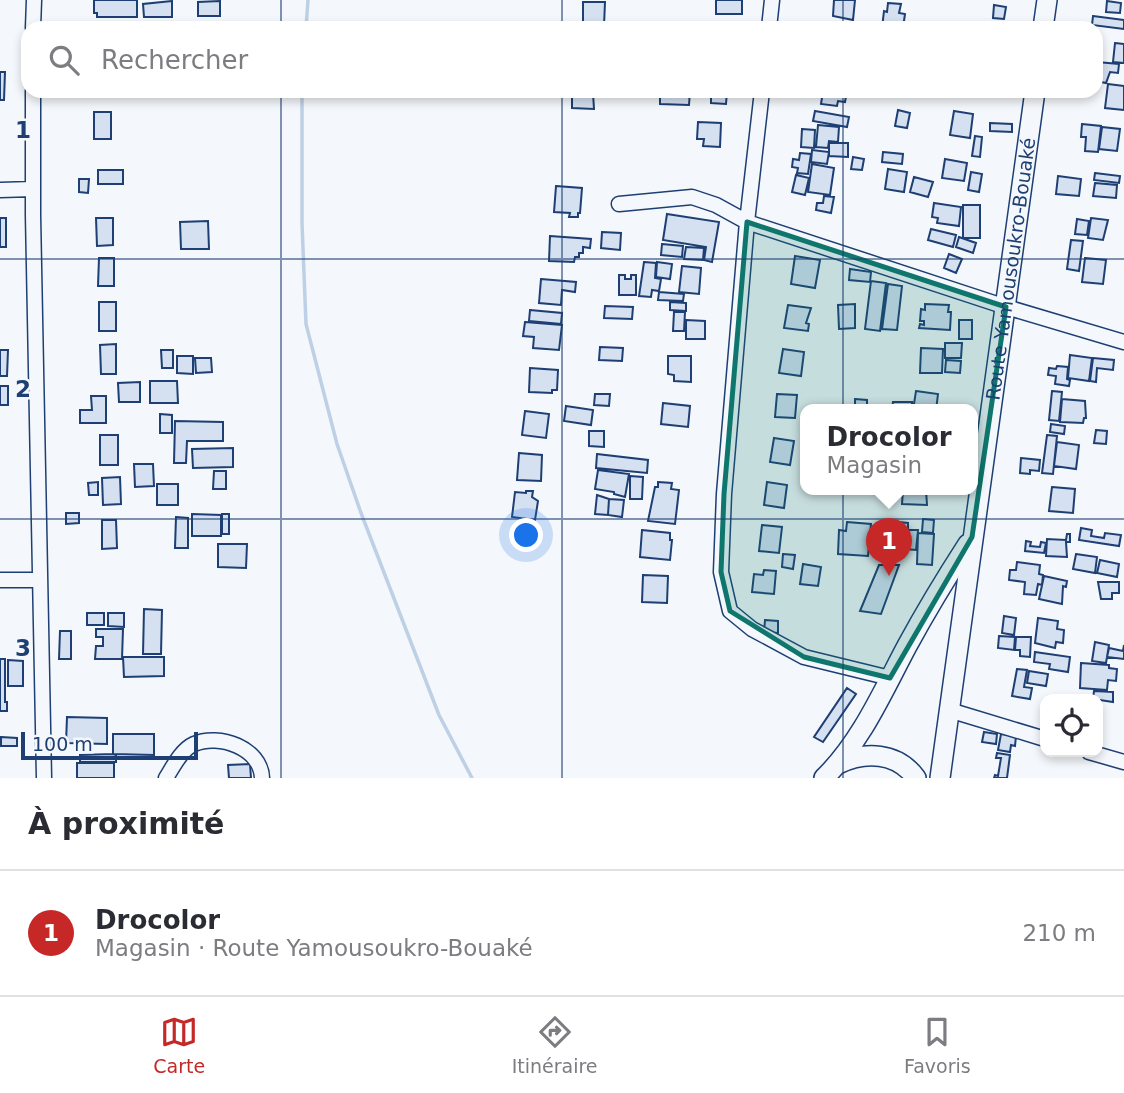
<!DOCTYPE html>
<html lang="fr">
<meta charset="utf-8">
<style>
:root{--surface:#fff;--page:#f2f2f3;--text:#2b2b33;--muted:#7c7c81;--line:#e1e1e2;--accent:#c62828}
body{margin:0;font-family:"DejaVu Sans",sans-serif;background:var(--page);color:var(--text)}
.controls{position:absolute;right:21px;bottom:21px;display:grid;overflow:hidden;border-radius:14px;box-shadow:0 4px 10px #0003}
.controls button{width:63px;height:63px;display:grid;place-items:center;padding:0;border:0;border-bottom:2px solid var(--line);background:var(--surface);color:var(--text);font:35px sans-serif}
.scale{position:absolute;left:21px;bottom:18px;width:177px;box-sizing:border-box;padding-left:7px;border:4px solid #1d3f73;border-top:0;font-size:19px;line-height:24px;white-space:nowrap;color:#1d3f73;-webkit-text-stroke:5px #f4f7fb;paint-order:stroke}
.you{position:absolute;left:527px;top:536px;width:24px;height:24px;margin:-18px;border:5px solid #fff;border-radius:50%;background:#1a73e8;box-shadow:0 0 0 10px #1a73e833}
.badge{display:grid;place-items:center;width:46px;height:46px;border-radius:50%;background:var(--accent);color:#fff;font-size:23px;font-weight:700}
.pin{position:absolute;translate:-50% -58px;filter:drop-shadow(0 2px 4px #0008)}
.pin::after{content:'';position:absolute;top:37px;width:24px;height:21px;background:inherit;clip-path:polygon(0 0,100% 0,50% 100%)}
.popup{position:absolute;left:800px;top:404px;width:178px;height:91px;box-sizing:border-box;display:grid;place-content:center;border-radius:14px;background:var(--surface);filter:drop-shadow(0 2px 5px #0005);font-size:23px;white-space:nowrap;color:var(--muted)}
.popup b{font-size:26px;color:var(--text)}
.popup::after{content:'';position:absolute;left:50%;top:100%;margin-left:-14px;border:14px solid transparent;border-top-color:var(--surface)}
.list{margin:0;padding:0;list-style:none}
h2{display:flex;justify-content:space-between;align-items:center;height:91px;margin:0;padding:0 28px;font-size:30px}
h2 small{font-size:23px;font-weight:400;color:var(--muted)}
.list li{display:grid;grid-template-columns:46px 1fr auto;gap:21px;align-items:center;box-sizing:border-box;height:126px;padding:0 28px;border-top:2px solid var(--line)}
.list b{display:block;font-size:26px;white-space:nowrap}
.list p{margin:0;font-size:23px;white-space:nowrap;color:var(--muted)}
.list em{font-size:23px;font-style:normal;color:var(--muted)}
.icon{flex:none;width:38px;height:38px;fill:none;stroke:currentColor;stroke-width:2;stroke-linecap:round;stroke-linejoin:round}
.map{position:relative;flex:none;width:1124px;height:778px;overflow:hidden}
.search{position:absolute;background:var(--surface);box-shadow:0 4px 10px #0003;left:21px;right:21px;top:21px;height:77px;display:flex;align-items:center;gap:18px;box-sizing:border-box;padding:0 24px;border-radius:21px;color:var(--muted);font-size:26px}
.sheet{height:217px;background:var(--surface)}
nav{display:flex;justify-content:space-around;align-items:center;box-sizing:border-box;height:98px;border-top:2px solid var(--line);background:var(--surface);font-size:19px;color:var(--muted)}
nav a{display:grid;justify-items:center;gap:4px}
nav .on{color:var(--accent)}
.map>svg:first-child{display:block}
</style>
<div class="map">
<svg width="1124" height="778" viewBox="0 0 1124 778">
<rect width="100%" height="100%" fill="#f4f7fb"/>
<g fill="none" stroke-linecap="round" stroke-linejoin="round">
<path stroke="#bed0e5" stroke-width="3.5" d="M 306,28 L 308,0
M 302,91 L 302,223 L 306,324 L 337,444 L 361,513 L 439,715 L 472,778"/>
</g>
<path fill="#d5e0f0" stroke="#1d3f73" stroke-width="2" d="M 94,0 L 137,0 L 137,17 L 97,17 L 97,13 L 94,13 Z
M 716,0 L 742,0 L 742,14 L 716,14 Z
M 834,0 L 855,0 L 853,20 L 833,16 Z
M 172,1 L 172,17 L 144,17 L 143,4 Z
M 220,1 L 220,16 L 198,16 L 198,2 Z
M 1107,1 L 1121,3 L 1120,13 L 1106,12 Z
M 583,2 L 605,2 L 604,26 L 583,26 Z
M 888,3 L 901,4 L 899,13 L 905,14 L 903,28 L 882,28 L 884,11 L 887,12 Z
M 994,5 L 1006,7 L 1004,19 L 993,18 Z
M 1093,16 L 1124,20 L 1124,29 L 1092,25 Z
M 1115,43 L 1124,44 L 1124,63 L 1113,62 Z
M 1097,62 L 1119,64 L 1118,73 L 1110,72 L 1106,83 L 1096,81 Z
M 0,72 L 5,72 L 4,100 L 0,100 Z
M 1108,84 L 1124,86 L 1124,110 L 1105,108 Z
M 572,91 L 599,91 L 593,93 L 594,109 L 572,108 Z
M 660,91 L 690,91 L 689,105 L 660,104 Z
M 704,91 L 727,91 L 726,104 L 711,103 L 711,96 L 704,95 Z
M 823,91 L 847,91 L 845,102 L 838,101 L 837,106 L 821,104 Z
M 898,110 L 910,113 L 907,128 L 895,126 Z
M 815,111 L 849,117 L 847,127 L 813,121 Z
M 954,111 L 973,114 L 970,138 L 950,135 Z
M 94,112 L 111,112 L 111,139 L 94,139 Z
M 698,122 L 721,123 L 720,147 L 703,146 L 704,139 L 697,139 Z
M 990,123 L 1012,124 L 1012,132 L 990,131 Z
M 1082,124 L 1101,126 L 1098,152 L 1085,151 L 1086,137 L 1081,137 Z
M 818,125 L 839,127 L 838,142 L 829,141 L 828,148 L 816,147 Z
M 1102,127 L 1120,129 L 1117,151 L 1099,149 Z
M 802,129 L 815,130 L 814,148 L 801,147 Z
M 975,136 L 982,137 L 980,157 L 972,156 Z
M 829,143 L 848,143 L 848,157 L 829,156 Z
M 812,150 L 829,152 L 827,164 L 811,162 Z
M 883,152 L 903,154 L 902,164 L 882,162 Z
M 800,153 L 811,154 L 808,174 L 797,173 L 798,168 L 792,167 L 793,159 L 799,160 Z
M 853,157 L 864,159 L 862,170 L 851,169 Z
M 945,159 L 967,163 L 964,181 L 942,178 Z
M 812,164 L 834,168 L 830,195 L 808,192 Z
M 888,169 L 907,172 L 904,192 L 885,189 Z
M 98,170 L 123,170 L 123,184 L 98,184 Z
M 971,172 L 982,174 L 979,192 L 968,190 Z
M 1095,173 L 1120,176 L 1119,183 L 1094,180 Z
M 796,175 L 809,178 L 805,195 L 792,192 Z
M 1058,176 L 1081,179 L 1079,196 L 1056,194 Z
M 914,177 L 933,182 L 928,197 L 910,192 Z
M 79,179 L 89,179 L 88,193 L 79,192 Z
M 1095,183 L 1117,185 L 1116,198 L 1093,196 Z
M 556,186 L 582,188 L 580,213 L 578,213 L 578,217 L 569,217 L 570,213 L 554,212 Z
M 824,196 L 834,197 L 831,213 L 816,210 L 817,203 L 823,203 Z
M 934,203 L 961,207 L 959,226 L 937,223 L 938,218 L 932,217 Z
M 963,205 L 980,205 L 980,238 L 963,238 Z
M 667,214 L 719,222 L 712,262 L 704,260 L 706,247 L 663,240 Z
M 0,218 L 6,218 L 6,247 L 0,247 Z
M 96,218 L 113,218 L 113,245 L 97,246 Z
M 1091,218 L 1108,220 L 1103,240 L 1088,238 Z
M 1077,219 L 1089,221 L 1087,235 L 1075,234 Z
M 208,221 L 209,249 L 181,249 L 180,222 Z
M 931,229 L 956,235 L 953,247 L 928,240 Z
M 602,232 L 621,233 L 620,250 L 601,248 Z
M 550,236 L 591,239 L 590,248 L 583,247 L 583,253 L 579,253 L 579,257 L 575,257 L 574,262 L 549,261 Z
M 959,237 L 976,243 L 973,253 L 956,247 Z
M 1071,240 L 1083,241 L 1079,271 L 1067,269 Z
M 662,244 L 683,246 L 682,257 L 661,255 Z
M 686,247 L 704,248 L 703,260 L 684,259 Z
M 949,254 L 962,259 L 956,273 L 944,268 Z
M 795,256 L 820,260 L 815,288 L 791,284 Z
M 99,258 L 114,258 L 114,286 L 98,286 Z
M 1085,258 L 1106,260 L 1103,284 L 1082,282 Z
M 644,262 L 656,263 L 655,278 L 661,279 L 659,291 L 652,290 L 651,297 L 639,296 Z
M 657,262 L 672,264 L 670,279 L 656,277 Z
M 682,266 L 701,268 L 699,294 L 679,292 Z
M 850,269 L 871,272 L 870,282 L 849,280 Z
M 619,275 L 625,275 L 625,279 L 631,279 L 631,275 L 636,275 L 636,295 L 619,295 Z
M 541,279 L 576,282 L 575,292 L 562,290 L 561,305 L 539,303 Z
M 871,281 L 886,283 L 880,331 L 865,329 Z
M 888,284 L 902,286 L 897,330 L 882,329 Z
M 659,292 L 684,294 L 683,301 L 658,300 Z
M 99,302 L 116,302 L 116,331 L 99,331 Z
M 670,302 L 686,303 L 686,311 L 670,310 Z
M 855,304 L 855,328 L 839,329 L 838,305 Z
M 925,304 L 949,305 L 948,312 L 951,312 L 950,330 L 919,328 L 920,324 L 924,325 L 924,321 L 920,321 L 921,309 L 925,310 Z
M 788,305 L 811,308 L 806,323 L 809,324 L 808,331 L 784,328 Z
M 605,306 L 633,307 L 632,319 L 604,318 Z
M 530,310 L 562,313 L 561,324 L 529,321 Z
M 674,312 L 685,312 L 684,331 L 673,331 Z
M 686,320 L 705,321 L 705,339 L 686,339 Z
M 959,320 L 972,320 L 972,339 L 959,339 Z
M 525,322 L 562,325 L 559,350 L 533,348 L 534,337 L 523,336 Z
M 945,343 L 962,343 L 961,358 L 945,358 Z
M 116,344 L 116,374 L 101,374 L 100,345 Z
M 600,347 L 623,348 L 622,361 L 599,360 Z
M 921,348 L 943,349 L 942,373 L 920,373 Z
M 783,349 L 804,352 L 801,376 L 779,373 Z
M 0,350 L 8,350 L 7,376 L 0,376 Z
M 161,350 L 173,350 L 173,368 L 162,368 Z
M 1070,355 L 1092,358 L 1089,381 L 1068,378 Z
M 177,356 L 193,356 L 193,374 L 177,373 Z
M 668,356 L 691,356 L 691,382 L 674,381 L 674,375 L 668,374 Z
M 195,358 L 211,358 L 212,372 L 196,373 Z
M 1093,358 L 1114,360 L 1113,370 L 1097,368 L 1096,382 L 1090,381 Z
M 946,360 L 961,361 L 960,373 L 945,372 Z
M 1057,366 L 1068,367 L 1067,379 L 1070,380 L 1069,386 L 1055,384 L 1056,376 L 1048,375 L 1049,368 L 1056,369 Z
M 530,368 L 558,370 L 557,390 L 552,390 L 552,393 L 529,392 Z
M 150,381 L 177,381 L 178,403 L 150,403 Z
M 140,382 L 140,402 L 119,402 L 118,383 Z
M 0,386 L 8,386 L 8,405 L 0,405 Z
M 916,391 L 938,394 L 936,410 L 913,410 Z
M 1052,391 L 1062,392 L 1059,421 L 1049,420 Z
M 595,394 L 610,394 L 609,406 L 594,405 Z
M 777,394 L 797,395 L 795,418 L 775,417 Z
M 91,396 L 106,396 L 106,423 L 80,423 L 80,410 L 92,410 Z
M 855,399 L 867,400 L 867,410 L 855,410 Z
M 1062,399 L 1085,401 L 1086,418 L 1084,418 L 1083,423 L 1060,422 Z
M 893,402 L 912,402 L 912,410 L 892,410 Z
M 663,403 L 690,406 L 688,427 L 661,424 Z
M 566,406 L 593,410 L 591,425 L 564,421 Z
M 525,411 L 549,414 L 546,438 L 522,435 Z
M 160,414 L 172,415 L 172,433 L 160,433 Z
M 175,421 L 223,422 L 223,441 L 187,441 L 186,463 L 174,463 Z
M 1051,424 L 1065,426 L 1064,434 L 1050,432 Z
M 1096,430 L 1107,431 L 1106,444 L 1094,443 Z
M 589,431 L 604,431 L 604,447 L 589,446 Z
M 100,435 L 118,435 L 118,465 L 100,465 Z
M 1047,435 L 1057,436 L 1053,474 L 1042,473 Z
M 774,438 L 794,441 L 790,465 L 770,462 Z
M 1057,442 L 1079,445 L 1076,469 L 1054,466 Z
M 233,448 L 233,467 L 193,468 L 192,449 Z
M 519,453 L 542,455 L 541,481 L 517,480 Z
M 597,454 L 648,460 L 647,473 L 596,468 Z
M 1021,458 L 1040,460 L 1039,471 L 1030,470 L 1030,474 L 1020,473 Z
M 134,464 L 153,464 L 154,486 L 135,487 Z
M 598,470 L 629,474 L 625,497 L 614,494 L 614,492 L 595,489 Z
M 214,471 L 226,471 L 226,489 L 213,489 Z
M 630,476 L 643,477 L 642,499 L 630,499 Z
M 120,477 L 121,504 L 103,505 L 102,478 Z
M 98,482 L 98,495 L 89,495 L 88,483 Z
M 658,482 L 672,483 L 671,489 L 679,490 L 675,524 L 648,521 L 655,487 L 658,487 Z
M 767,482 L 787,485 L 784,508 L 764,505 Z
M 157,484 L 178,484 L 178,505 L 157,505 Z
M 1052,487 L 1075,489 L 1073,513 L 1049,511 Z
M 903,490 L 926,490 L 927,505 L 902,504 Z
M 526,491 L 533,491 L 532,497 L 538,501 L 535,520 L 512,517 L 515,492 L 526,493 Z
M 597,495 L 609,499 L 608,515 L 595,514 Z
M 609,499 L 624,500 L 622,517 L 608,515 Z
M 66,513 L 79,513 L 79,523 L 66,524 Z
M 192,514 L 221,515 L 221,536 L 192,536 Z
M 222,514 L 229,514 L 229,534 L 222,534 Z
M 176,517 L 188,518 L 188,548 L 175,548 Z
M 923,519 L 934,520 L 933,533 L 922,532 Z
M 102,520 L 116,520 L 117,548 L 102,549 Z
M 888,521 L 908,523 L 908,530 L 918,530 L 916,550 L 894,548 L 895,542 L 888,542 Z
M 847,522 L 871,524 L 868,556 L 838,554 L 839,530 L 846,531 Z
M 762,525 L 782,527 L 779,553 L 759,551 Z
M 1081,528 L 1092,530 L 1091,536 L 1104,538 L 1105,533 L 1121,535 L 1119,546 L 1079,540 Z
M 642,530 L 670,533 L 670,540 L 672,540 L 670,560 L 640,557 Z
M 918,533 L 934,534 L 932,565 L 917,564 Z
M 1067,534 L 1070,534 L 1070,542 L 1066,542 L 1067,557 L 1046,556 L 1047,539 L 1066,540 Z
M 1026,541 L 1031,542 L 1030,546 L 1040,547 L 1041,542 L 1046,543 L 1044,553 L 1025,551 Z
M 218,544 L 247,544 L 246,568 L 218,567 Z
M 783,554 L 795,555 L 793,569 L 782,567 Z
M 1076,554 L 1097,557 L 1095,573 L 1073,569 Z
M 1100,560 L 1119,564 L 1117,577 L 1097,573 Z
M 1017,562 L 1040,565 L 1039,574 L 1043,575 L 1042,585 L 1038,584 L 1036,595 L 1024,594 L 1025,582 L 1009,580 L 1010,570 L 1016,570 Z
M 803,564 L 821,567 L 818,586 L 800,584 Z
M 879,565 L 899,565 L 881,614 L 860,611 Z
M 764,570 L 776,571 L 774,594 L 752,592 L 754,574 L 763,575 Z
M 643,575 L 668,576 L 667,603 L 642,602 Z
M 1044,576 L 1067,581 L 1066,587 L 1063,586 L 1062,604 L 1039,599 Z
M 1098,582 L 1119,582 L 1119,593 L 1112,593 L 1112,599 L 1101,599 Z
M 144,609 L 162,610 L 161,654 L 143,654 Z
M 87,613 L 104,613 L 104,625 L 87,625 Z
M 108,613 L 124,613 L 124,627 L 108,626 Z
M 1004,616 L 1016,618 L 1014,635 L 1002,633 Z
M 1038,618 L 1058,621 L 1057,629 L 1064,630 L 1063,643 L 1056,642 L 1055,648 L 1035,643 Z
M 765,620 L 778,621 L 778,633 L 764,632 Z
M 96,629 L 123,629 L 122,659 L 95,659 L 96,646 L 103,646 L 103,637 L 96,637 Z
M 60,631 L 71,631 L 71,659 L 59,659 Z
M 999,636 L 1015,637 L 1014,650 L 998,648 Z
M 1016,637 L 1031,637 L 1030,657 L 1020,656 L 1020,650 L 1015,650 Z
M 1095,642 L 1109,645 L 1106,663 L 1092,661 Z
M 1124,645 L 1124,659 L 1107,657 L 1109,648 L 1123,651 Z
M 1035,652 L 1070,657 L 1068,672 L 1049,669 L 1050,664 L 1034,662 Z
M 123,657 L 164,657 L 164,676 L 124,677 Z
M 0,659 L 5,659 L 5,702 L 7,702 L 7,711 L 0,711 Z
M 8,660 L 23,661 L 23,686 L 8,686 Z
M 1081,663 L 1109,665 L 1109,668 L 1117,669 L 1116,681 L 1108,680 L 1107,690 L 1080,688 Z
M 1017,669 L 1027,670 L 1024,687 L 1032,688 L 1030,699 L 1012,696 Z
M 1029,671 L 1048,674 L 1046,686 L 1027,683 Z
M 847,688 L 856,694 L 823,742 L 814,737 Z
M 1094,691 L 1113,692 L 1113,702 L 1093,699 Z
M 67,717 L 107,718 L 107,744 L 66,743 Z
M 984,732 L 997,734 L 996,744 L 982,742 Z
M 113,734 L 154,734 L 154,755 L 113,754 Z
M 1001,734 L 1016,736 L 1015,746 L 1011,745 L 1010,752 L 998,750 Z
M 1,737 L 17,738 L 17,746 L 1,746 Z
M 997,753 L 1010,755 L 1007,778 L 994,778 L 995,775 L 998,776 L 1001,758 L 996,758 Z
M 113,754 L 116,755 L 116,762 L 80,762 L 80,755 Z
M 77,763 L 114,763 L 114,778 L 77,778 Z
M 250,764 L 251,778 L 229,778 L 228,765 Z"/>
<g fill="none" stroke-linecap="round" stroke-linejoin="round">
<g stroke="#1d3f73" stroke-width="17">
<path id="minor" d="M 33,28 L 34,0
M 769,28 L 772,0
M 33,91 L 33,215 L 44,778
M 762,91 L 747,222 L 724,494 L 721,572 L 730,611 L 752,629 L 804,657 L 890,678
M 0,190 L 33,189
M 619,204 L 692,197 L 716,205 L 747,222 L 1006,307 L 1124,342
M 0,580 L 40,580
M 949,710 L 1045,739
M 1089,752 L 1124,762
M 166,778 C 173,767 181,750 194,744 C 219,733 261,748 262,778"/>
</g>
<g stroke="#1d3f73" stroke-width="22">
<g id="highway">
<path d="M 1043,28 L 1047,0"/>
<path d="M 838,764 C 865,751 897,752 916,778"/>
<path d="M 824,778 C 861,742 883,691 907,646 C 926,611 946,578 968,544"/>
<path id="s1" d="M 940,778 L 1035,91"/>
</g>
</g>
<use href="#minor" stroke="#f4f7fb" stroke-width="14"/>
<use href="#highway" stroke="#f4f7fb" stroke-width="19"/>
</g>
<path fill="#0f766e" fill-opacity="0.2" stroke="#0f766e" stroke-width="5" stroke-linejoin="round" d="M 747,222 L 1006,307 L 972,537 L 890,678 L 804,657 L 730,611 L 721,572 L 724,494 Z"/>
<path fill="none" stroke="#1d3f73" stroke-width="2" stroke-opacity="0.55" d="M 281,0 L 281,28M 562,0 L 562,28M 843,0 L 843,28M 281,91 L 281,778M 562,91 L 562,778M 843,91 L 843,778M 0,259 L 1124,259M 0,519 L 1124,519"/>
<g text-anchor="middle" stroke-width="5" stroke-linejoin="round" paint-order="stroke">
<g font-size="19" fill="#1d3f73" stroke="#f4f7fb">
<text dy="7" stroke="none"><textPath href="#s1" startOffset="514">Route Yamousoukro-Bouaké</textPath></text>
</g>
</g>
<g font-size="23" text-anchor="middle" font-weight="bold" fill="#1d3f73" stroke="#f4f7fb" stroke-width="5" stroke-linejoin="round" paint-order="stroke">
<text x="23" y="138">1</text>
<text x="23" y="397">2</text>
<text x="23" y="656">3</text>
</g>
</svg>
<div class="controls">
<button><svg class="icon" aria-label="locate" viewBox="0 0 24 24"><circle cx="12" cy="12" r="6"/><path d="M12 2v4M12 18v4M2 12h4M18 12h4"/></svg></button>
</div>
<div class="scale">100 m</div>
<div class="you"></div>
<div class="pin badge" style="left:889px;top:576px">1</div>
<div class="popup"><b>Drocolor</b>Magasin</div>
<div class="search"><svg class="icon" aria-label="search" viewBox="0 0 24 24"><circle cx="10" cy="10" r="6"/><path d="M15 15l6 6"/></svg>Rechercher</div>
</div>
<section class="sheet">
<h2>À proximité<small></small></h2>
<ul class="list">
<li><span class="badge">1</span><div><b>Drocolor</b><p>Magasin · Route Yamousoukro-Bouaké</p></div><em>210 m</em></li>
</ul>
</section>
<nav>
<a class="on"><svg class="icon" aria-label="map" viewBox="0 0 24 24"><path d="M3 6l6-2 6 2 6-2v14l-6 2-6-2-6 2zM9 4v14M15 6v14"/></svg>Carte</a>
<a><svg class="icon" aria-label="directions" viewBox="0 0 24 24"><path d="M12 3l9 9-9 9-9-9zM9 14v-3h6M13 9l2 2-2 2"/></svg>Itinéraire</a>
<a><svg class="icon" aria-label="saved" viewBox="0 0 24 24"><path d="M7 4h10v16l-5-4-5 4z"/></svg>Favoris</a>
</nav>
